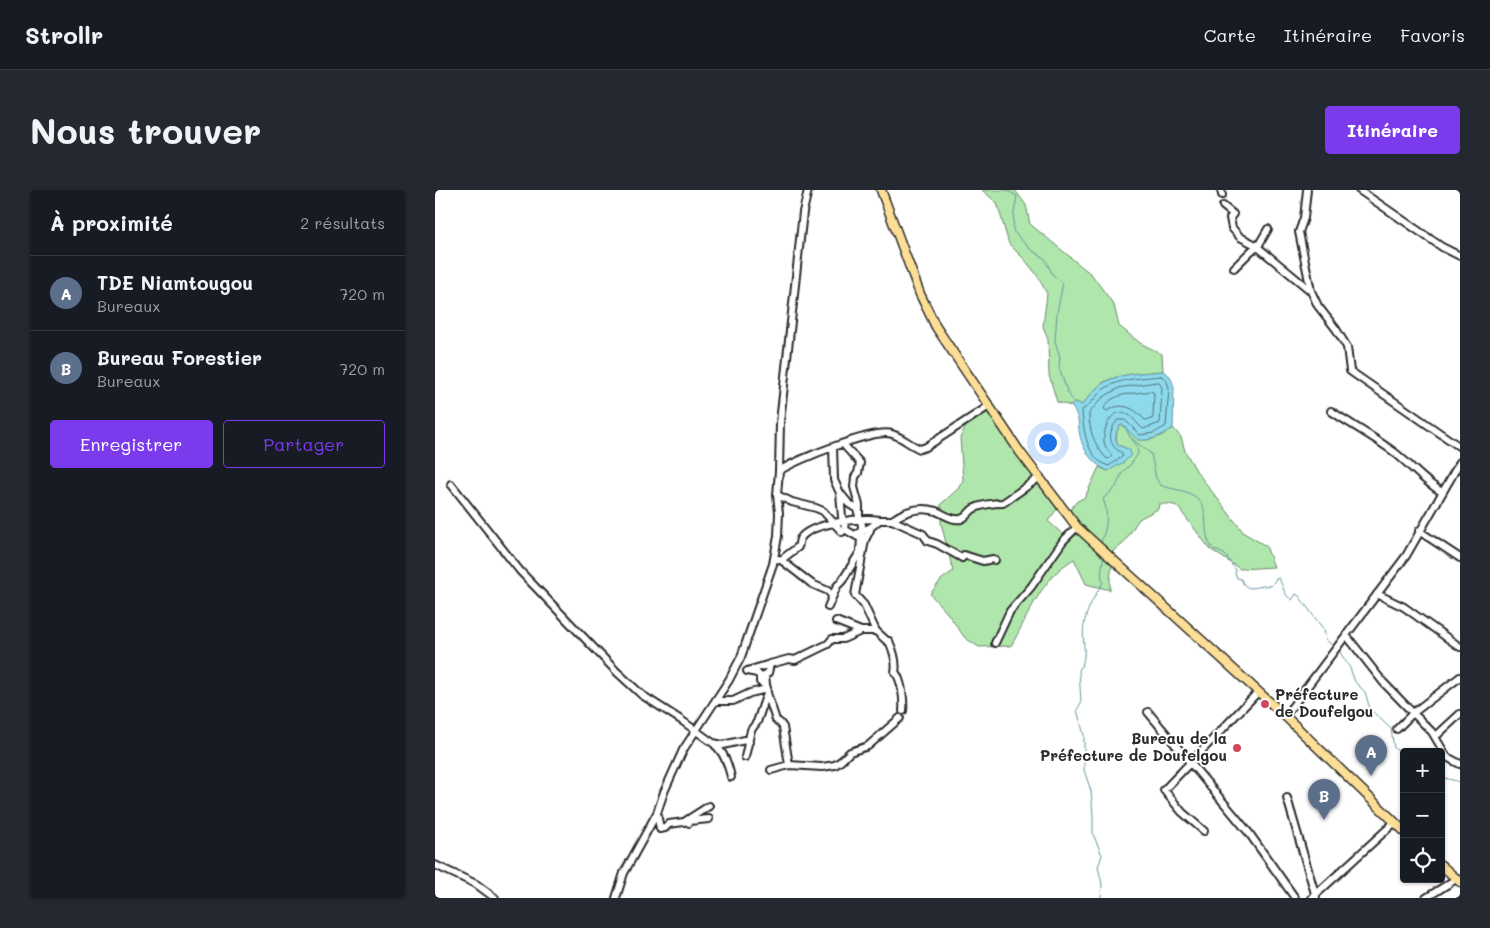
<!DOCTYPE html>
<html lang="fr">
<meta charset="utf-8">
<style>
:root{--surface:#171b24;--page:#242831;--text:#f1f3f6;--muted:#9ea1a6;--line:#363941;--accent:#7c3aed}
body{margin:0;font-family:Mali,sans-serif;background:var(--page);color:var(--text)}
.controls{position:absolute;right:15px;bottom:15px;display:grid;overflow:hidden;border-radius:5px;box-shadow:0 1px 4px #0004}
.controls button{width:45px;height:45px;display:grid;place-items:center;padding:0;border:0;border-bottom:1px solid var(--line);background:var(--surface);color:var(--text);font:25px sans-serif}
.you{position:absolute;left:612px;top:252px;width:18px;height:18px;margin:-12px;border:4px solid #fff;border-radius:50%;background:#1a73e8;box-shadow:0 0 0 8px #1a73e833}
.badge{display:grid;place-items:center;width:32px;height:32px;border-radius:50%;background:var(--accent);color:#fff;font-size:16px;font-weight:700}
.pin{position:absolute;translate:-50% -41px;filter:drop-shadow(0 1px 2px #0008)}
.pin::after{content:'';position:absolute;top:26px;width:18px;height:15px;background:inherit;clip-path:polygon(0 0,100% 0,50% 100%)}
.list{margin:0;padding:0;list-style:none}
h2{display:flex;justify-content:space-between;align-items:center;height:65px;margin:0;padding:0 20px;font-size:21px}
h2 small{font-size:16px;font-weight:400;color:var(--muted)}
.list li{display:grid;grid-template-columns:32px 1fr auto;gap:15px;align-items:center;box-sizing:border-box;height:75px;padding:0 20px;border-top:1px solid var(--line)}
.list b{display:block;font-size:19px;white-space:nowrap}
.list p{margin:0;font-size:16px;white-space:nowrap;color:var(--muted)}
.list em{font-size:16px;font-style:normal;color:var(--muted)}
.actions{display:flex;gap:10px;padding:15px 20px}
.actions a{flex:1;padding:11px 0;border:1px solid var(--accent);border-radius:5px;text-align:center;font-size:18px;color:var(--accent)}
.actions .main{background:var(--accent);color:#fff}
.icon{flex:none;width:28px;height:28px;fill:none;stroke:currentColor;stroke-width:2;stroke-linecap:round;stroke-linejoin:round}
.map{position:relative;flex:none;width:1025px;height:708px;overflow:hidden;border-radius:5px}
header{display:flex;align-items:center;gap:30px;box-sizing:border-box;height:70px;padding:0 25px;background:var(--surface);border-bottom:1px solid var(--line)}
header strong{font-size:24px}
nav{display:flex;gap:28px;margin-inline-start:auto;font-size:18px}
.intro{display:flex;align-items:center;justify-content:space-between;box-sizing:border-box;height:120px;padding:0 30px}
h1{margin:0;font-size:35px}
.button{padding:12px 22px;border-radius:5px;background:var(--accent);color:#fff;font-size:18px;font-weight:700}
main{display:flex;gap:30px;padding:0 30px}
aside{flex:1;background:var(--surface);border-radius:5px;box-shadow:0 1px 4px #0004}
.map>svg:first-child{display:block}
</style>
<header>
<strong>Strollr</strong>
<nav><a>Carte</a><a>Itinéraire</a><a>Favoris</a></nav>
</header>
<div class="intro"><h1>Nous trouver</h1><a class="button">Itinéraire</a></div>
<main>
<aside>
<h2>À proximité<small>2 résultats</small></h2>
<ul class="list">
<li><span class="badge" style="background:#5c6f8a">A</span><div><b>TDE Niamtougou</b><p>Bureaux</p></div><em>720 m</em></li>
<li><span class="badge" style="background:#5c6f8a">B</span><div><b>Bureau Forestier</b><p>Bureaux</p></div><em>720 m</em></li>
</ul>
<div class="actions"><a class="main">Enregistrer</a><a>Partager</a></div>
</aside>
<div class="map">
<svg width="1025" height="708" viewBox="0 0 1025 708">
<rect width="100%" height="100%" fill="#fff"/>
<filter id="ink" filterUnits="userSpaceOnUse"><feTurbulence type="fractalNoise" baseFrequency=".02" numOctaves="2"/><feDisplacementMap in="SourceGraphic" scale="10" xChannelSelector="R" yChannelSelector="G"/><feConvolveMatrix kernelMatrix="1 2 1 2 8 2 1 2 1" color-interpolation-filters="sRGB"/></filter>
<g filter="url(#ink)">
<path fill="#aee6ab" stroke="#6c886b" d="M 547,0 L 580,0 L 591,15 L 595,34 L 657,85 L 679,115 L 684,136 L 705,153 L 727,164 L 728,181 C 710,183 686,183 669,192 C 660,198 654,207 647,215 L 641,212 L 636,216 L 622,212 L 614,185 L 613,150 L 608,136 L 612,104 L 602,85 L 590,70 L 574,54 L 562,13 Z
M 552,222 L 622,319 L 613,331 L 633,349 L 645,343 L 677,376 L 675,389 L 675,400 L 651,394 L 639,369 C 606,388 594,425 576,456 L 544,457 L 530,448 L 513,424 L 495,404 L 507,389 L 518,381 L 506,333 L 506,314 L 523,299 L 528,290 L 525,248 L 531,236 Z
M 686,233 C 691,237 693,241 698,245 C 710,256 727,246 738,238 L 746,247 L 750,261 L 762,282 L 809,343 L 831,356 L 839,377 L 805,379 L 775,359 L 742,316 L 735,314 L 724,314 L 723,319 L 704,329 L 688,354 L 674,364 L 633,323 L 641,312 L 650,307 L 664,277 L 673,281 L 695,260 L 683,255 C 680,248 681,240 686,233 Z"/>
<path fill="#8ddaed" stroke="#66949f" d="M 728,181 L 735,186 L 739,197 L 738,238 C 727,246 716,251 703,250 L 686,234 C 681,240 679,248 683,255 L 695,260 L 696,265 L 689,272 L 673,281 C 659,275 648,261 645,246 C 642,232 646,229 636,216 L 641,212 L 647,215 C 654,207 660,198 670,192 C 686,183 710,183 728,181 Z"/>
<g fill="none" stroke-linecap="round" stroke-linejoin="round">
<path stroke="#527179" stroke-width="1" d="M 726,186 L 731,189 L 734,198 L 731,236 L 719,243 L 705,245 L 690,230 L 683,230 C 672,241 673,256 687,263 L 688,266 L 674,276 C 652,270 648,239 647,220 C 656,215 661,205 669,199 C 684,188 709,188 726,186 Z
M 724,192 L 727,198 L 725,233 L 708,239 C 702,234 698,226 690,223 C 675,219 668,240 669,252 C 670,257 674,262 677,266 L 674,269 L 671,268 C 659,255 654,240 654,223 L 667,208 L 684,198 Z
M 716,201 L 719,203 L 718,226 L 717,229 L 710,230 C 699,218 687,211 672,221 L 669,219 C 675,202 701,204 716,201 Z"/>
<path stroke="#66949f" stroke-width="1" d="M 571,0 L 582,6 L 579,23 L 578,41 L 594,58 L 610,69 L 618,85 L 628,93 L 622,123 L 620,151 L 625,167 L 624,177 L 632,201 L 640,214
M 689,235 L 695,247 L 716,264 L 721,288 L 725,295 C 737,300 751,299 762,308 C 776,320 766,341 776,356 C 779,361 784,361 789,364 C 793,368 796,375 801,380 L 800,383 L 802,388 L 806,389 C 812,405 822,394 836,396 L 841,389 L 844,388 L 851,405 L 857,410 L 861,404 L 864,406 L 889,440 L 891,450 L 899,457
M 665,354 C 672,339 674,324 668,309 L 681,297 L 687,283 L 695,275 L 703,264 L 702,256 L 697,249
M 904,461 L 915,478 L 920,492 L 930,502 L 935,519 L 956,539 L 959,558 L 966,563 L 969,563
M 1006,587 L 1025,592
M 666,708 L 667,694 L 663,677 L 667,665 L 658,644 L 658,625 L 656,601 L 649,580 L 649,545 L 642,520 L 646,513 L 644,480 C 654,466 646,452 649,435 C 651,420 660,405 668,392 C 664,383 669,374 668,365"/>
<g stroke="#2b2b2b" stroke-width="10">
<path id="minor" d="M 786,0 L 787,5
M 872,0 L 869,28 L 864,42 L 876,101 L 883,116 L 901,139 L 912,157 L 915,181 L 1025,257
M 924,0 L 1007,57 L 1025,66
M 788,16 L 798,24 L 795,28 L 797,38 L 805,47 L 819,54 L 876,101
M 799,78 L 817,60 L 822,58 L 833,39
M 896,221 C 917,235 939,247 959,262 C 976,275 988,291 1007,302
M 408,254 L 425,273 L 423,283 L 420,287 L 419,297 L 424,315 L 424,324
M 398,257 L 399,290 L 405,303 L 407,327 L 411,340 L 423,347
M 344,281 L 345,232 L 368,22 L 373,0
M 16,294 L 85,381 L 182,482 L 207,505 L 246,530 L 278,553 L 288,555 L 310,550 L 314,552
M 342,305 L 357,312 L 381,318 L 388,321 L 407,342
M 457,330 C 470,321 484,316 501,321 C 509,324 517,331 526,329 C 532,327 534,322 538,319 C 546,315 559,313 568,313 L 605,287
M 435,340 L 430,350 L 420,405 L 429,415 L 441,441
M 984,341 L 1025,368
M 420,345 C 430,338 436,340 444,330 L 457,330 L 470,336 L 488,344 L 493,351 L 502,354 L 527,368 L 529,365 L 548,371 L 558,369 L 560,370
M 339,368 L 346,370 L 363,357 C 364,355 364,352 365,349 C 374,333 428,327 444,330
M 346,370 L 377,394 L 393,401 L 397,406
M 942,404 L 969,417 L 1025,457
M 393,417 L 402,396 L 407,391 L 425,362 L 427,335 L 424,326 L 422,319 L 414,314 L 405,303
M 401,431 L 426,441 L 441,441 L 452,451 L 454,451 C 458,460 462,473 460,482 C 467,490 469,511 468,521
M 911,445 L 948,492 L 978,523 L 1025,487
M 560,453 L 575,421 L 596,397 L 628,351 L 642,337
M 332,498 L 330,495 L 325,492 L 325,486 L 322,483 L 312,481 L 335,474
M 332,503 L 341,530 L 345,533 L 348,537 L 354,575
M 280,511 L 298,511 L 315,503 L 332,499
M 713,522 L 814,643 L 860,708
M 850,526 L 971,366 L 1025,272
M 962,539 L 978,523 L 997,542 L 1012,567 L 1025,574
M 1000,547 L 1025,524
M 279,554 C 289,562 293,574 296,587
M 310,567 L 316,540 L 322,532 L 332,503 L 330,485 L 333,483 L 335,474 L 354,469 L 360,470 L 393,454 L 397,449 L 408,449 L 426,441
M 336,580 L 354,575 L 387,577 L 400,575 L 406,571 L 415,562 L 433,556 L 465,528
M 852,608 L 881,707
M 222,623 L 225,639 L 230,638 L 234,634 L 249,632 L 274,616
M 254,633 L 254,631 L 274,629
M 769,641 L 747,622 L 729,600 L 823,502
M 0,675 L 41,694 L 60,708
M 181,708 L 189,683 L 222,623 L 229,602 L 248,560 L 294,490 L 306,467 L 338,374 L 343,346 L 344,323 L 342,305 L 344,281 C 360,270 440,238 457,244 C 467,247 475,255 485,259 L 491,257 L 554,216
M 877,708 L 960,632
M 991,708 L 1021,689"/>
</g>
<g stroke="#2b2b2b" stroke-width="11">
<path id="major" d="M 446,0 L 485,104 L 501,137 L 585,262 L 642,337 L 850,526 L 969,641
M 1006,675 L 1025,692"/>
</g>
<use href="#minor" stroke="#fff" stroke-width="6"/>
<use href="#major" stroke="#fdde96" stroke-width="8"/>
</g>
</g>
<g fill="#d1495b" stroke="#fff" stroke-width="2">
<circle cx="830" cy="514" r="5"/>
<circle cx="802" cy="558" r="5"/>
</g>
<g text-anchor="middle" stroke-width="4" stroke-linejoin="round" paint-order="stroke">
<g font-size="15" font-weight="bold" fill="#2b2b2b" stroke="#fff" text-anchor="start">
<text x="840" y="510">Préfecture<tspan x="840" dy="17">de Doufelgou</tspan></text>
<text x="792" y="554" text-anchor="end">Bureau de la<tspan x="792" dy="17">Préfecture de Doufelgou</tspan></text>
</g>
</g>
</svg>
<div class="controls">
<button>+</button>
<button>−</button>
<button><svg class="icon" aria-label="locate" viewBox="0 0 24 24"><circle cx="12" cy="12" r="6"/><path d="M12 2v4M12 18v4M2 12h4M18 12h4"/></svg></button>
</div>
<div class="you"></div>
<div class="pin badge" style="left:936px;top:586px;background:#5c6f8a">A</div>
<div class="pin badge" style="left:889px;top:630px;background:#5c6f8a">B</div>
</div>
</main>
